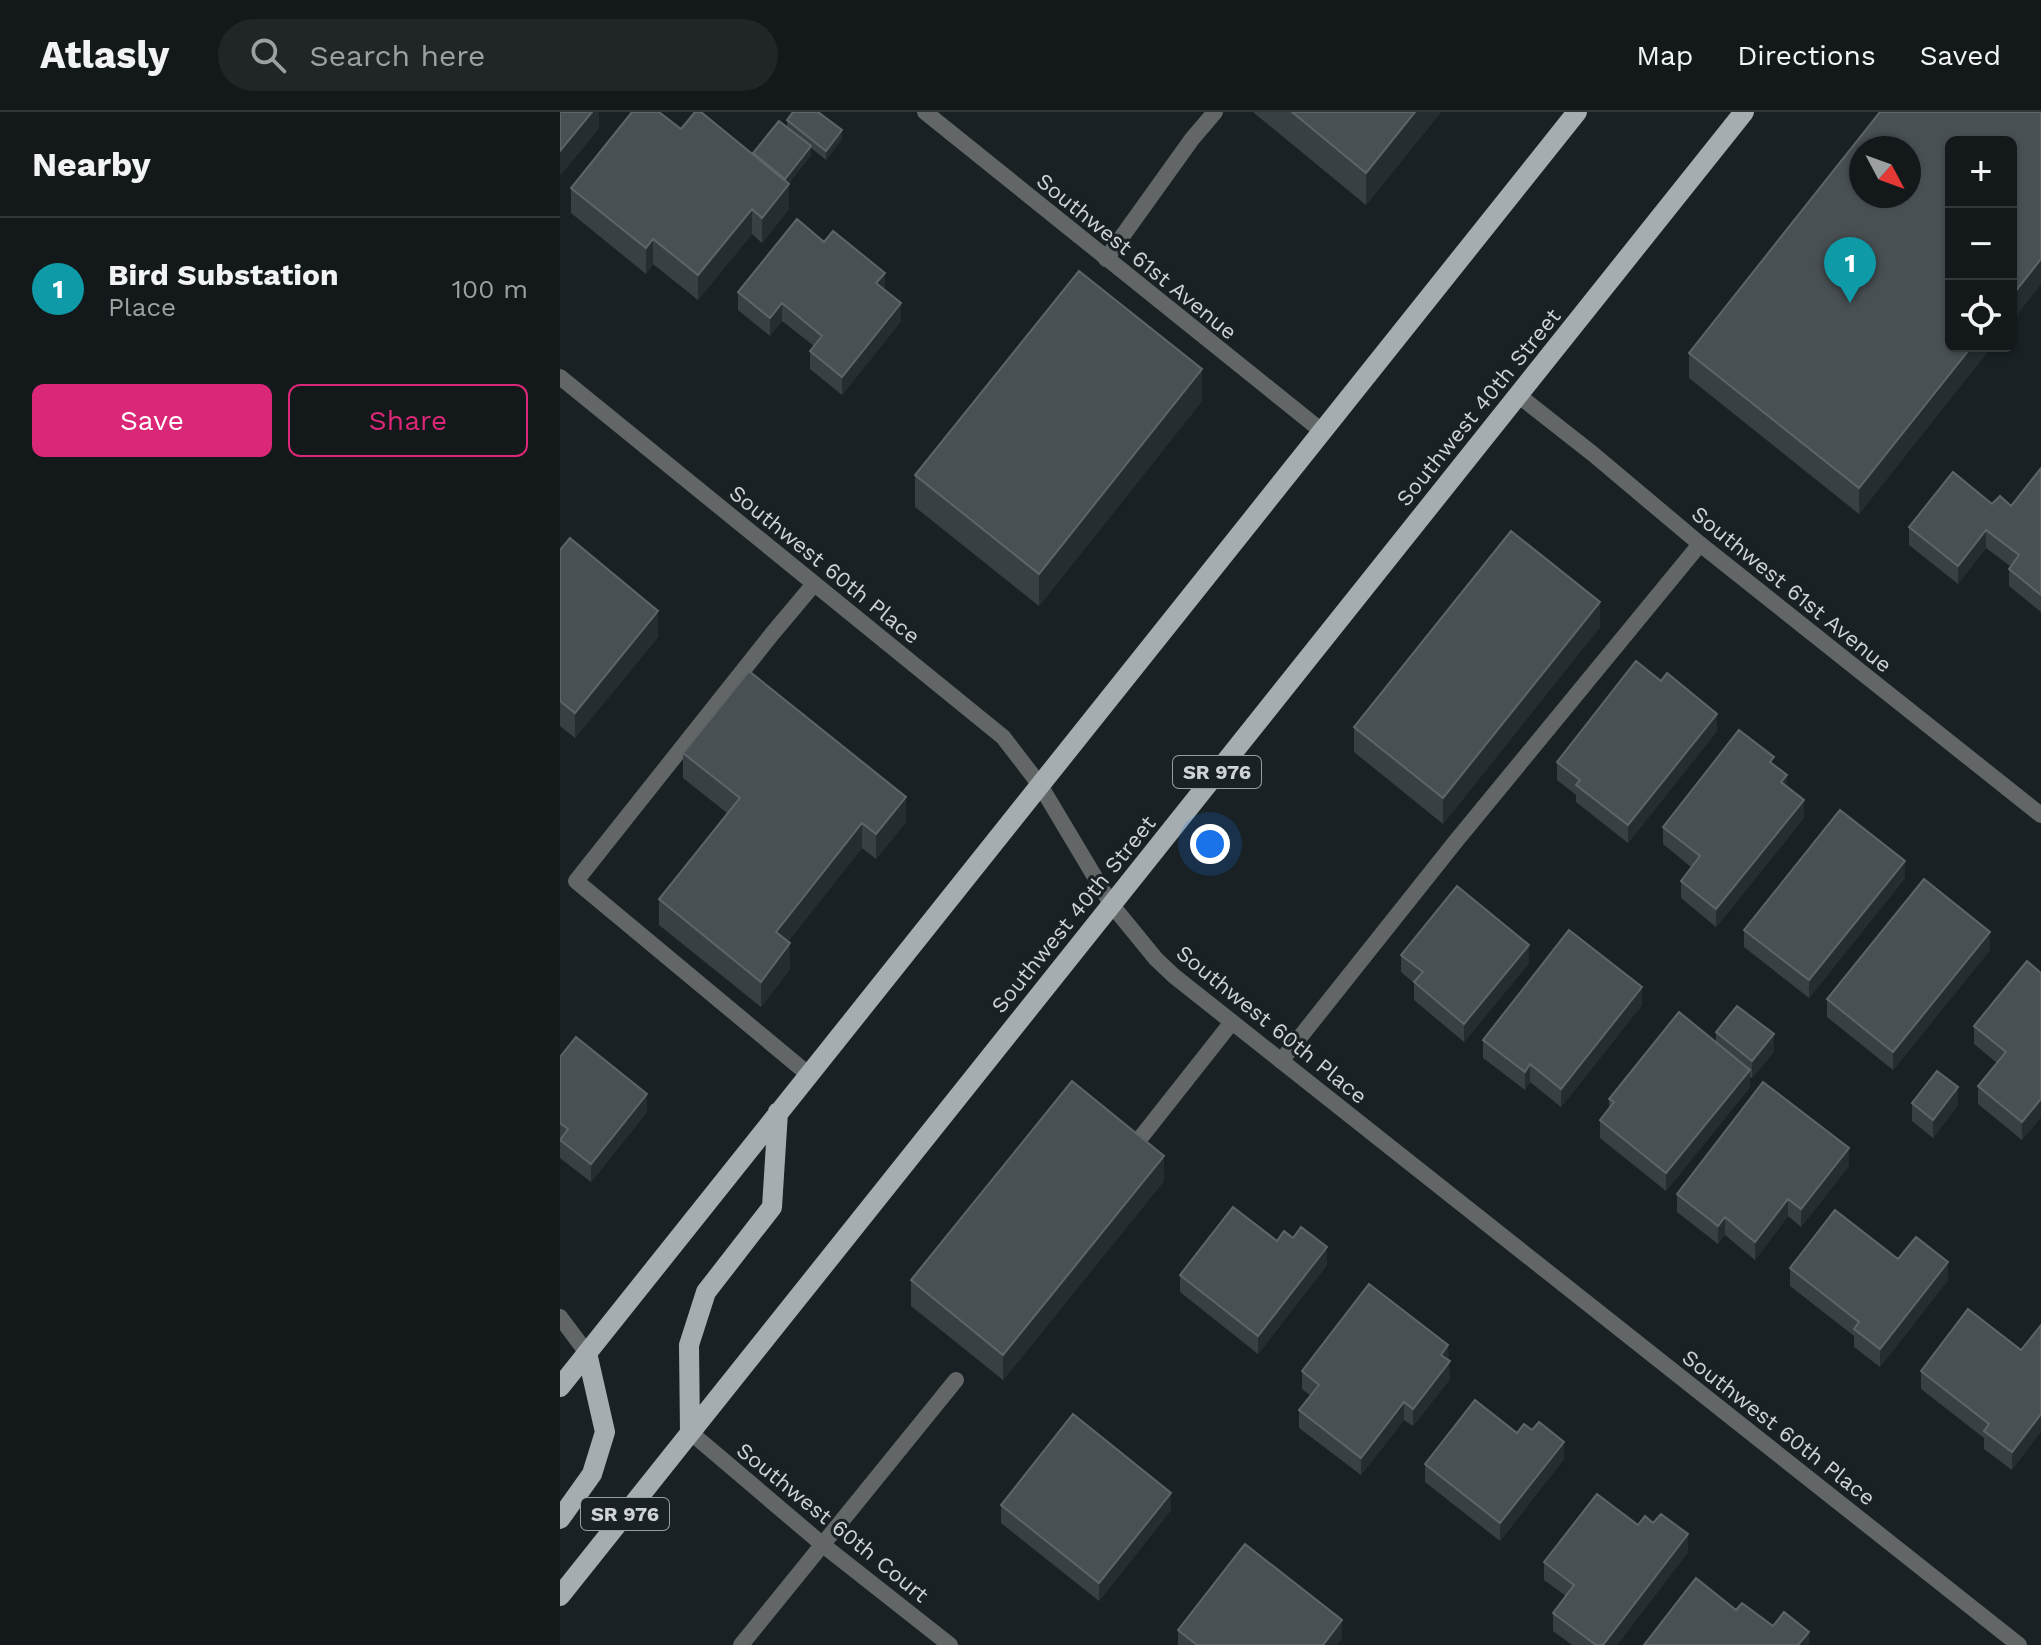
<!DOCTYPE html>
<meta charset="utf-8">
<style>
:root{--surface:#13191b;--page:#202628;--text:#f1f3f6;--muted:#9da0a3;--line:#32383a;--accent:#db2777}
body{margin:0;font-family:"Work Sans",sans-serif;background:var(--page);color:var(--text)}
.controls{position:absolute;right:24px;top:24px;display:grid;overflow:hidden;border-radius:12px;box-shadow:0 2px 6px #0004}
.controls button{width:72px;height:72px;display:grid;place-items:center;padding:0;border:0;border-bottom:2px solid var(--line);background:var(--surface);color:var(--text);font:40px sans-serif}
.compass{position:absolute;left:1289px;top:24px;width:72px;height:72px;border-radius:50%;background:var(--surface);box-shadow:0 2px 6px #0004;rotate:131deg}
.you{position:absolute;left:650px;top:732px;width:28px;height:28px;margin:-20px;border:6px solid #fff;border-radius:50%;background:#1a73e8;box-shadow:0 0 0 12px #1a73e833}
.badge{display:grid;place-items:center;width:52px;height:52px;border-radius:50%;background:var(--accent);color:#fff;font-size:26px;font-weight:700}
.pin{position:absolute;translate:-50% -66px;filter:drop-shadow(0 2px 4px #0008)}
.pin::after{content:'';position:absolute;top:42px;width:28px;height:24px;background:inherit;clip-path:polygon(0 0,100% 0,50% 100%)}
.list{margin:0;padding:0;list-style:none}
h2{display:flex;justify-content:space-between;align-items:center;height:104px;margin:0;padding:0 32px;font-size:34px}
h2 small{font-size:26px;font-weight:400;color:var(--muted)}
.list li{display:grid;grid-template-columns:52px 1fr auto;gap:24px;align-items:center;box-sizing:border-box;height:144px;padding:0 32px;border-top:2px solid var(--line)}
.list b{display:block;font-size:30px;white-space:nowrap}
.list p{margin:0;font-size:26px;white-space:nowrap;color:var(--muted)}
.list em{font-size:26px;font-style:normal;color:var(--muted)}
.actions{display:flex;gap:16px;padding:24px 32px}
.actions a{flex:1;padding:18px 0;border:2px solid var(--accent);border-radius:12px;text-align:center;font-size:28px;color:var(--accent)}
.actions .main{background:var(--accent);color:#fff}
.icon{flex:none;width:44px;height:44px;fill:none;stroke:currentColor;stroke-width:2;stroke-linecap:round;stroke-linejoin:round}
.map{position:relative;flex:none;width:1481px;height:1533px;overflow:hidden}
header{display:flex;align-items:center;gap:48px;box-sizing:border-box;height:112px;padding:0 40px;background:var(--surface);border-bottom:2px solid var(--line)}
header strong{font-size:38px}
nav{display:flex;gap:44px;margin-inline-start:auto;font-size:28px}
.search{width:560px;height:72px;background:var(--page);display:flex;align-items:center;gap:20px;box-sizing:border-box;padding:0 28px;border-radius:44px;color:var(--muted);font-size:30px}
main{display:flex}
aside{flex:1;background:var(--surface)}
.map>svg:first-child{display:block}
</style>
<header>
<strong>Atlasly</strong>
<div class="search"><svg class="icon" aria-label="search" viewBox="0 0 24 24"><circle cx="10" cy="10" r="6"/><path d="M15 15l6 6"/></svg>Search here</div>
<nav><a>Map</a><a>Directions</a><a>Saved</a></nav>
</header>
<main>
<aside>
<h2>Nearby<small></small></h2>
<ul class="list">
<li><span class="badge" style="background:#0f9aa8">1</span><div><b>Bird Substation</b><p>Place</p></div><em>100 m</em></li>
</ul>
<div class="actions"><a class="main">Save</a><a>Share</a></div>
</aside>
<div class="map">
<svg width="1481" height="1533" viewBox="0 0 1481 1533">
<rect width="100%" height="100%" fill="#192124"/>
<g fill="none" stroke-linecap="round" stroke-linejoin="round">
<path stroke="#626667" stroke-width="16" d="M 546,147 L 632,27 L 655,0
M 721,949 L 896,729 L 1140,432
M 248,962 L 16,769 L 212,522 L 254,472
M 578,1029 L 672,910
M 181,1533 L 396,1268"/>
<path stroke="#626667" stroke-width="16" d="M 365,0 L 763,320
M 0,265 L 443,625 L 480,673 L 551,792 L 596,847 L 614,864 L 1459,1533
M 958,283 L 1033,342 L 1140,432 L 1481,703
M 0,1205 L 27,1241
M 130,1320 L 263,1433 L 390,1533"/>
<path stroke="#a6adb1" stroke-width="20" d="M 0,1275 L 1017,0
M 130,1320 L 129,1233 L 146,1180 L 212,1095 L 218,1000
M 0,1407 L 32,1362 L 45,1320 L 27,1241
M 0,1484 L 1184,0"/>
</g>
<path fill="#384043" d="M 693,0 L 881,0 L 806,93 Z
M 1481,0 L 1481,172 L 1451,210 L 1391,234 L 1432,234 L 1299,402 L 1129,266 L 1129,241 Z
M 227,8 L 282,27 L 266,48 L 251,36 L 251,43 L 229,71 L 229,97 L 202,131 L 192,122 L 138,188 L 93,152 L 86,162 L 11,101 L 11,76 L 121,17 L 193,42 L 227,16 Z
M 325,178 L 341,209 L 282,283 L 250,257 L 250,239 L 254,234 L 222,209 L 210,224 L 178,198 L 178,180 Z
M 642,289 L 479,494 L 355,395 L 355,363 Z
M 1481,356 L 1481,500 L 1449,474 L 1449,457 L 1450,454 L 1426,436 L 1398,472 L 1349,433 L 1349,415 L 1432,392 L 1451,394 Z
M 0,438 L 98,525 L 15,626 L 0,614 Z
M 1040,515 L 883,712 L 794,640 L 794,615 Z
M 1101,569 L 1157,619 L 1068,731 L 1016,690 L 1016,683 L 997,668 L 997,650 Z
M 123,641 L 346,710 L 316,747 L 302,736 L 228,829 L 230,857 L 201,895 L 99,813 L 99,787 L 167,701 L 123,666 Z
M 1227,674 L 1244,706 L 1156,815 L 1121,786 L 1121,769 L 1131,755 L 1103,732 L 1103,715 Z
M 1345,766 L 1249,886 L 1184,835 L 1184,818 Z
M 1430,838 L 1333,958 L 1267,905 L 1267,887 Z
M 841,843 L 969,851 L 904,930 L 854,888 L 854,871 L 841,860 Z
M 1481,861 L 1481,1005 L 1462,1028 L 1418,992 L 1418,974 L 1437,951 L 1414,932 L 1414,914 Z
M 1082,893 L 1001,995 L 970,970 L 965,978 L 923,946 L 923,928 Z
M 1156,920 L 1214,940 L 1192,966 L 1190,965 L 1190,975 L 1106,1079 L 1040,1026 L 1040,1008 L 1049,997 L 1049,987 L 1156,930 Z
M 0,945 L 87,1000 L 31,1070 L 0,1046 Z
M 1352,991 L 1398,993 L 1373,1026 L 1352,1009 Z
M 1289,1054 L 1241,1115 L 1228,1104 L 1195,1148 L 1165,1123 L 1158,1132 L 1117,1100 L 1117,1082 Z
M 604,1069 L 443,1268 L 351,1194 L 351,1168 Z
M 717,1129 L 767,1153 L 698,1242 L 620,1180 L 620,1163 Z
M 1338,1147 L 1388,1168 L 1320,1255 L 1294,1235 L 1294,1224 L 1230,1174 L 1230,1156 Z
M 1461,1238 L 1452,1358 L 1424,1337 L 1424,1326 L 1361,1277 L 1361,1259 Z
M 888,1248 L 890,1267 L 853,1314 L 844,1308 L 801,1363 L 739,1316 L 739,1298 L 751,1284 L 742,1277 L 742,1259 Z
M 957,1321 L 1004,1347 L 940,1429 L 865,1370 L 865,1352 Z
M 441,1393 L 611,1398 L 539,1489 L 441,1411 Z
M 1078,1413 L 1128,1440 L 1057,1533 L 1012,1533 L 993,1519 L 993,1501 L 1006,1484 L 984,1468 L 984,1450 Z
M 618,1518 L 782,1526 L 777,1533 L 618,1533 Z"/>
<path fill="#252d30" d="M 32,0 L 39,0 L 39,17 L 0,64 L 0,39 Z
M 855,0 L 881,0 L 806,93 L 806,61 Z
M 282,18 L 282,27 L 266,48 L 266,39 Z
M 251,34 L 251,43 L 225,76 L 225,67 Z
M 229,72 L 229,97 L 202,131 L 202,106 Z
M 192,97 L 192,122 L 138,188 L 138,163 Z
M 93,127 L 93,152 L 86,162 L 86,136 Z
M 1481,147 L 1481,172 L 1451,210 L 1451,185 Z
M 325,161 L 325,179 L 316,171 Z
M 222,191 L 222,209 L 210,224 L 210,206 Z
M 341,191 L 341,209 L 282,283 L 282,265 Z
M 1412,234 L 1432,234 L 1299,402 L 1299,376 Z
M 642,257 L 642,289 L 479,494 L 479,462 Z
M 1426,418 L 1426,436 L 1398,472 L 1398,454 Z
M 1040,490 L 1040,515 L 883,712 L 883,686 Z
M 98,499 L 98,525 L 15,626 L 15,601 Z
M 1157,602 L 1157,619 L 1068,731 L 1068,713 Z
M 1227,663 L 1227,681 L 1221,670 Z
M 346,685 L 346,710 L 316,747 L 316,722 Z
M 1244,688 L 1244,706 L 1156,815 L 1156,797 Z
M 302,711 L 302,736 L 216,845 L 216,820 Z
M 1345,749 L 1345,766 L 1249,886 L 1249,868 Z
M 1430,820 L 1430,838 L 1333,958 L 1333,940 Z
M 230,831 L 230,857 L 201,895 L 201,870 Z
M 969,833 L 969,851 L 904,930 L 904,912 Z
M 1082,875 L 1082,893 L 1001,995 L 1001,977 Z
M 1214,922 L 1214,940 L 1192,966 L 1192,949 Z
M 970,952 L 970,970 L 965,978 L 965,960 Z
M 1190,958 L 1190,975 L 1106,1079 L 1106,1061 Z
M 1398,975 L 1398,993 L 1373,1026 L 1373,1008 Z
M 87,982 L 87,1000 L 31,1070 L 31,1052 Z
M 1481,987 L 1481,1005 L 1462,1028 L 1462,1010 Z
M 1289,1036 L 1289,1054 L 1241,1115 L 1241,1097 Z
M 604,1044 L 604,1069 L 443,1268 L 443,1243 Z
M 1228,1087 L 1228,1104 L 1195,1148 L 1195,1130 Z
M 1165,1105 L 1165,1123 L 1158,1132 L 1158,1114 Z
M 767,1135 L 767,1153 L 698,1242 L 698,1224 Z
M 1388,1150 L 1388,1168 L 1320,1255 L 1320,1237 Z
M 888,1233 L 890,1267 L 853,1314 L 853,1297 L 881,1243 Z
M 844,1290 L 844,1308 L 801,1363 L 801,1346 Z
M 1481,1302 L 1481,1320 L 1452,1358 L 1452,1340 Z
M 1004,1330 L 1004,1347 L 940,1429 L 940,1411 Z
M 611,1381 L 611,1398 L 539,1489 L 539,1471 Z
M 1128,1422 L 1128,1440 L 1057,1533 L 1043,1533 Z
M 782,1508 L 782,1526 L 777,1533 L 763,1533 Z
M 1249,1520 L 1249,1533 L 1238,1533 Z"/>
<path fill="#495053" stroke="#5e6467" stroke-width="2" fill-rule="evenodd" d="M 0,0 L 32,0 L 0,39 Z
M 72,0 L 99,0 L 121,17 L 135,0 L 141,0 L 229,72 L 202,106 L 192,97 L 138,163 L 93,127 L 86,136 L 11,76 Z
M 233,0 L 258,0 L 282,18 L 266,39 L 227,8 Z
M 732,0 L 855,0 L 806,61 Z
M 1320,0 L 1481,0 L 1481,147 L 1451,185 L 1451,30 L 1391,30 L 1391,234 L 1412,234 L 1299,376 L 1129,241 ZM 1301,36 L 1349,36 L 1349,84 L 1301,84 Z
M 219,9 L 251,34 L 225,67 L 193,41 Z
M 237,107 L 264,130 L 273,119 L 325,161 L 316,171 L 341,191 L 282,265 L 250,239 L 262,224 L 222,191 L 210,206 L 178,180 Z
M 519,159 L 642,257 L 479,462 L 355,363 Z
M 1481,356 L 1481,483 L 1449,457 L 1459,443 L 1426,418 L 1398,454 L 1349,415 L 1393,360 L 1432,392 L 1440,384 L 1451,394 Z
M 951,419 L 1040,490 L 883,686 L 794,615 Z
M 10,426 L 98,499 L 15,601 L 0,589 L 0,438 Z
M 1076,549 L 1101,569 L 1107,561 L 1157,602 L 1068,713 L 1016,673 L 1020,668 L 997,650 Z
M 189,559 L 346,685 L 316,722 L 302,711 L 216,820 L 230,831 L 201,870 L 99,787 L 180,686 L 123,641 Z
M 1179,618 L 1214,645 L 1210,650 L 1227,663 L 1221,670 L 1244,688 L 1156,797 L 1121,769 L 1140,744 L 1103,715 Z
M 1280,698 L 1345,749 L 1249,868 L 1184,818 Z
M 1364,767 L 1430,820 L 1333,940 L 1267,887 Z
M 897,774 L 969,833 L 904,912 L 854,870 L 863,860 L 841,843 Z
M 1009,818 L 1082,875 L 1001,977 L 970,952 L 965,960 L 923,928 Z
M 1467,849 L 1481,861 L 1481,987 L 1462,1010 L 1418,974 L 1446,940 L 1414,914 Z
M 1177,894 L 1214,922 L 1192,949 L 1156,920 Z
M 1119,900 L 1190,958 L 1106,1061 L 1040,1008 L 1054,990 L 1049,987 Z
M 16,925 L 87,982 L 31,1052 L 0,1028 L 8,1017 L 0,1011 L 0,945 Z
M 1377,959 L 1398,975 L 1373,1008 L 1352,991 Z
M 512,969 L 604,1044 L 443,1243 L 351,1168 Z
M 1203,970 L 1289,1036 L 1241,1097 L 1228,1087 L 1195,1130 L 1165,1105 L 1158,1114 L 1117,1082 Z
M 673,1095 L 717,1129 L 724,1119 L 733,1126 L 741,1115 L 767,1135 L 698,1224 L 620,1163 Z
M 1275,1098 L 1338,1147 L 1356,1125 L 1388,1150 L 1320,1237 L 1294,1217 L 1299,1210 L 1230,1156 Z
M 809,1172 L 888,1233 L 881,1243 L 890,1249 L 853,1297 L 844,1290 L 801,1346 L 739,1298 L 759,1273 L 742,1259 Z
M 1408,1197 L 1461,1238 L 1481,1213 L 1481,1302 L 1452,1340 L 1424,1319 L 1429,1312 L 1361,1259 Z
M 915,1288 L 957,1321 L 964,1312 L 972,1318 L 979,1310 L 1004,1330 L 940,1411 L 865,1352 Z
M 513,1302 L 611,1381 L 539,1471 L 441,1393 Z
M 1037,1382 L 1078,1413 L 1085,1404 L 1093,1411 L 1101,1402 L 1128,1422 L 1043,1533 L 1036,1533 L 993,1501 L 1014,1473 L 984,1450 Z
M 685,1432 L 782,1508 L 763,1533 L 637,1533 L 618,1518 Z
M 1136,1466 L 1176,1498 L 1182,1491 L 1213,1514 L 1224,1500 L 1249,1520 L 1238,1533 L 1084,1533 Z"/>
<g text-anchor="middle" stroke-width="6" stroke-linejoin="round" paint-order="stroke">
<g fill="#192124" stroke="#989ea0" stroke-width="2">
<rect x="613" y="644" width="88" height="32" rx="6"/>
<rect x="21" y="1386" width="88" height="32" rx="6"/>
</g>
<g font-size="20" font-weight="bold" fill="#cfd3d5">
<text x="657" y="667">SR 976</text>
<text x="65" y="1409">SR 976</text>
</g>
<g font-size="22" fill="#cfd3d5" stroke="#192124">
<text transform="translate(577 144) rotate(39)" y="8">Southwest 61st Avenue</text>
<text transform="translate(918 295) rotate(-51)" y="8">Southwest 40th Street</text>
<text transform="translate(265 452) rotate(39)" y="8">Southwest 60th Place</text>
<text transform="translate(1232 477) rotate(39)" y="8">Southwest 61st Avenue</text>
<text transform="translate(513 802) rotate(-51)" y="8">Southwest 40th Street</text>
<text transform="translate(712 912) rotate(39)" y="8">Southwest 60th Place</text>
<text transform="translate(1219 1315) rotate(38)" y="8">Southwest 60th Place</text>
<text transform="translate(273 1410) rotate(39)" y="8">Southwest 60th Court</text>
</g>
</g>
</svg>
<div class="controls">
<button>+</button>
<button>−</button>
<button><svg class="icon" aria-label="locate" viewBox="0 0 24 24"><circle cx="12" cy="12" r="6"/><path d="M12 2v4M12 18v4M2 12h4M18 12h4"/></svg></button>
</div>
<svg class="compass" viewBox="-18 -18 36 36"><path d="M0-13l5 13h-10z" fill="#e53935"/><path d="M0 13l5-13h-10z" fill="#9da0a3"/></svg>
<div class="you"></div>
<div class="pin badge" style="left:1290px;top:191px;background:#0f9aa8">1</div>
</div>
</main>
